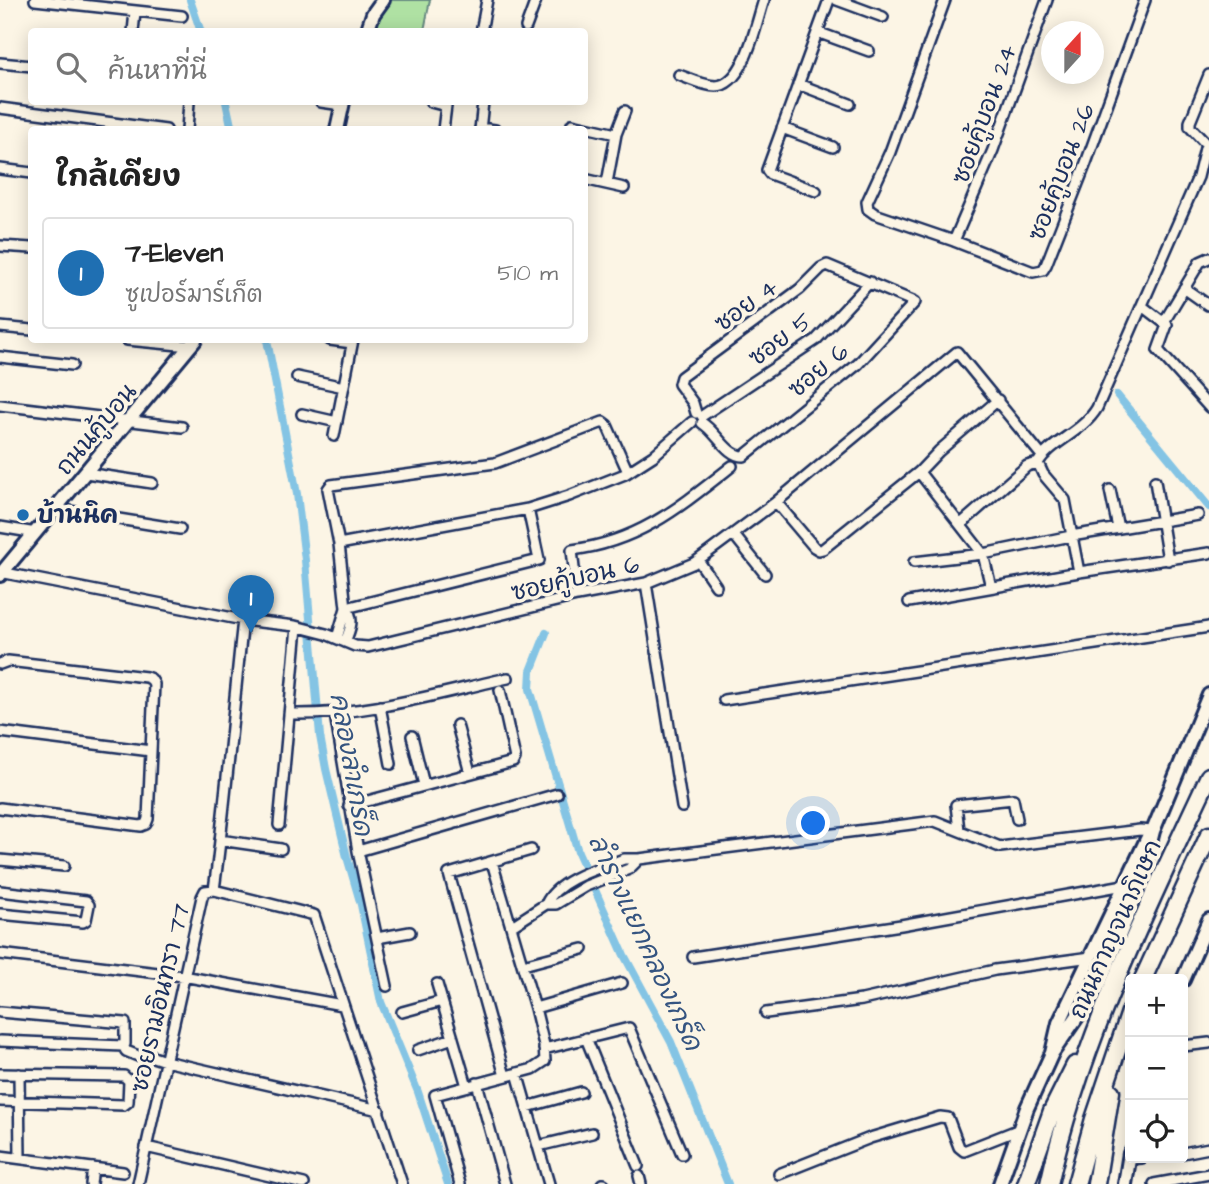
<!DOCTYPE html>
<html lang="th">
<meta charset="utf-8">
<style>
:root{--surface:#fff;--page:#f6f6f6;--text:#222;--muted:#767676;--line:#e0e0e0;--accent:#1f6fb2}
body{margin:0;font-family:"Architects Daughter","Playpen Sans Thai",sans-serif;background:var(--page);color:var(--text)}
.controls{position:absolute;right:21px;bottom:21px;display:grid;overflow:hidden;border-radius:7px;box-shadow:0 4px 18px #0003}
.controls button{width:63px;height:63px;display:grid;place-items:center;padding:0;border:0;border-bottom:2px solid var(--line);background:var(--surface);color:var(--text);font:35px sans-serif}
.compass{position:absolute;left:1041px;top:21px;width:63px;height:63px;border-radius:50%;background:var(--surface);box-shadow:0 4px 18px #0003;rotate:21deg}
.you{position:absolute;left:814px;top:824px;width:24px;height:24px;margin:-18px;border:5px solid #fff;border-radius:50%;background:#1a73e8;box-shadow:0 0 0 10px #1a73e833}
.badge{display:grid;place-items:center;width:46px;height:46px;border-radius:50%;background:var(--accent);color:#fff;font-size:23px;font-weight:700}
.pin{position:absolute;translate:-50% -58px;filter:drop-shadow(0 2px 4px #0008)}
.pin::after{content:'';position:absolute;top:37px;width:24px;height:21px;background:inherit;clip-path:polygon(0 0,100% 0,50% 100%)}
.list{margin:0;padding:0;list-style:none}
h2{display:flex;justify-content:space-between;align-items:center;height:91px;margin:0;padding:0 28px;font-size:30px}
h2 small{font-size:23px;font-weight:400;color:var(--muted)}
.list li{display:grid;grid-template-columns:46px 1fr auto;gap:21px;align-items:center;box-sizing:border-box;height:112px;margin:0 14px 14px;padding:0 14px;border:2px solid var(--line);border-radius:7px}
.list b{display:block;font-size:26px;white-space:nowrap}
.list p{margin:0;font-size:23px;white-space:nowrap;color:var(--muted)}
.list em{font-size:23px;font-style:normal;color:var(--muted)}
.icon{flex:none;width:38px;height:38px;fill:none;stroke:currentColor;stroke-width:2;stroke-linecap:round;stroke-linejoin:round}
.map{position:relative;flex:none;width:1209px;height:1184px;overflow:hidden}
.search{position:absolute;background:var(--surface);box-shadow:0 4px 18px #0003;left:28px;top:28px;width:560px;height:77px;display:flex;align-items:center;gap:18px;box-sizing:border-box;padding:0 24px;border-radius:7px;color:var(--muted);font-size:26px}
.panel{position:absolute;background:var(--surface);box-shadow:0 4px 18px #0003;left:28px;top:126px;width:560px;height:217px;border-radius:7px}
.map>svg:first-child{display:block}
</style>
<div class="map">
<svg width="1209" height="1184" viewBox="0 0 1209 1184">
<rect width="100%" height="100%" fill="#fcf5e5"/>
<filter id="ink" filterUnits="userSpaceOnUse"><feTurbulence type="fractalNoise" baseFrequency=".0143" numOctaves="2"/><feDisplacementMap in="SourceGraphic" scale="14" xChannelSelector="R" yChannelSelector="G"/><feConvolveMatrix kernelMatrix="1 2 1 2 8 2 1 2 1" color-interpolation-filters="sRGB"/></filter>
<g filter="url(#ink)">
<path fill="#afe1a3" stroke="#658880" stroke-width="2" d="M 387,0 L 430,0 L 424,31 L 375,32 L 379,15 Z"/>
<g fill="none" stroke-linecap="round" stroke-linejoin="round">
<path stroke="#84c4e4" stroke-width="8" d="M 190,0 L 201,32
M 226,102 L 232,130
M 267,340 L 297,494 L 305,560 L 320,736 L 326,769 L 347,857 L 361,905 L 381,1002 L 418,1092 L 448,1184
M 1117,395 L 1209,507
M 546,633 L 531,671 L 530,689 L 578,852 L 624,955 L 671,1042 L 728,1184"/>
<g stroke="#1b2f5e" stroke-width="14">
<path id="minor" d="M 35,0 L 182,16
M 837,0 L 883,17
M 945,0 L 890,152 L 867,202 L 868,209 L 875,214 L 954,241 L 1033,272 L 1043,270 L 1046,265 L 1086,163 L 1145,0
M 526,27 L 536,0
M 133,32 L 135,12
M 481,32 L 487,0
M 817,32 L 869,51
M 0,63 L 32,66
M 679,75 C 690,79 704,86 716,86 C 745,85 756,23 764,0
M 798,84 L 850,104
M 321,102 L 342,105
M 431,102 L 446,106 L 443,130
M 0,108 L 166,130
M 572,124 L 616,134
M 480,128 L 495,130
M 782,128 L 833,147
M 187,130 L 189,102
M 480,130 L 483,102
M 0,169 L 32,173
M 584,179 L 624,188
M 607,183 L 616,134 L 625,111
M 816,191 L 770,174 L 767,170 L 829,0
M 954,241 L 993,150 L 1047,0
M 0,246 L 32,248
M 1184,288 L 1208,305
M 1142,306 L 1167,325 L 1158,350 L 1209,407
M 1164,322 L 1200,262 L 1209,258
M 0,327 L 32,330
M 127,340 L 190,346
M 330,340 L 352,343
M 0,357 L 72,365
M 297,377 L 344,387
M 0,405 L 182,427
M 696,413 L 693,403 L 679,384 L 681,377 L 800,289 L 821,268 L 827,265 L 915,302 L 858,364 L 744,456 C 727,457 716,431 702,423
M 302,414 L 337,422
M 702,416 L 816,340 L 870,282
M 334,436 L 353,340
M 1038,463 L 1043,474 L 1065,500 L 1079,572
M 919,472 L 983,554 L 991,587
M 86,473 L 152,483
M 1155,481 L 1168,560
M 1110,490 L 1118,528
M 776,502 L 814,547 L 819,550 L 823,549 L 919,472 L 939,451 L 998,400
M 57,509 L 180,529
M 961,524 L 1027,466 L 1038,463 C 1050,442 1082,433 1097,408 L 1198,177 L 1206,144 L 1190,127 L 1190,122 L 1209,75
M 0,527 L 36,533
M 734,535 L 765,574
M 339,544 L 528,509 L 569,496 L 625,474 L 653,456 L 692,422
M 698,560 L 716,586
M 914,562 L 983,554 L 1071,536 L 1198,515
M 0,572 L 243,620 L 295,626 L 326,634 L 355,646 L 368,647 L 577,596 L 646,583 L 694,563 L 776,502 L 957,352 L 1042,456
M 646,583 L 682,807
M 577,596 L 572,550 C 639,542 681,506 732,466
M 909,602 L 1079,572 L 1209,553
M 346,608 L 539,560 L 528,509
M 337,638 L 346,608
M 345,642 C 350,630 355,618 346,608 L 339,544 L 328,489 L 331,485 L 495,463 L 603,422 L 607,425 L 628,472
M 0,664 L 8,661 L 146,677 L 151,679 L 154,684 L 148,819 L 146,824 L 141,826 L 0,808
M 724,700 L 1209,627
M 380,706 L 391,764
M 289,714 C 364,716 436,694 508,678
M 335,714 L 358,851 L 557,794
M 457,725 L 470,773
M 0,732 L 151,751
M 412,736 L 424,785
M 349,806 L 513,762 L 515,758 L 500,690
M 279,825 L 297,627
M 959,830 L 956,805 L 1013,799 L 1017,819
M 220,840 L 281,849
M 358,851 L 387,986
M 624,859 L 639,859 L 629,869 L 586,886 L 556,904 L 546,904 C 557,879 600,868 624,859 Z
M 639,859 L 935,821 L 1000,847 L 1140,830 L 1153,831
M 0,860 L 64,866
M 214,890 L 314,915 L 402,1184
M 0,891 L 86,901 L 89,905 L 86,920 L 83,922 L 0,914
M 512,926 L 546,904
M 377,938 L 410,932
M 0,954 L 183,976 L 342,1005
M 693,957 L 901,925 L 1124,885
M 523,965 L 583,949
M 437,984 L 467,1086
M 535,1008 L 622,983
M 0,1012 L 125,1023 L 125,1044 L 123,1046
M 402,1012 L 442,1001
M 766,1013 L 862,1000 L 995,970 L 1091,957
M 586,1038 L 638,1166
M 0,1041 L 123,1046 L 126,1051 L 138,1056
M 1183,1046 L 1209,1043
M 544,1049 L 629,1028 L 682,1154
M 148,1050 L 150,1056 L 165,1061 L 379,1110
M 418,1050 L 453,1038
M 517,1073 L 549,1184
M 0,1074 L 124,1076 L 129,1081 L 128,1102 L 124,1105 L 0,1101
M 19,1074 L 20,1158
M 505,1076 L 449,874 L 531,850
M 477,1083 L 505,1184
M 527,1107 L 581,1092
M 538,1146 L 592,1133
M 146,1147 L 304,1184
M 1183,1153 L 1209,1148
M 0,1156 L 123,1172
M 1129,1159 L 1142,1158
M 779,1174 L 870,1138 L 940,1117 L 948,1118 L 959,1147 L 964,1151 L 1020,1129
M 639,1176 L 641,1184
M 91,1184 L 93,1168
M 138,1184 L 202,897 L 205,891 L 214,890 C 226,800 233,710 243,620
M 460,1184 L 435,1095 L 533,1069 L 545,1061 L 544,1045 L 535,1008 L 492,862
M 602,1184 L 604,1184
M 1154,1184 L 1209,1174"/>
</g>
<g stroke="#1b2f5e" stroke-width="18">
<path id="secondary" d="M 367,32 L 373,14 L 383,0
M 337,130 L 343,102
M 0,575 L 195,340
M 1183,980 L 1209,920
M 1052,1053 L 1099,985 L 1138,890 L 1153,831 L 1209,695
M 1000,1184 L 1027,1108 L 1052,1053 L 1059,1023 L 1148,837
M 1125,1184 L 1130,1153"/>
</g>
<g stroke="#1b2f5e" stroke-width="21">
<path id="motorway" d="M 1143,979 L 1209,835
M 1026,1184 L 1052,1111 L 1075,1065
M 1049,1184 C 1081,1040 1147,909 1209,776
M 1076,1184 L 1094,1119 L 1130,1012
M 1096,1184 L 1111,1092"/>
</g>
<use href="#minor" stroke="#fcf5e5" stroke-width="9"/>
<use href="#secondary" stroke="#fcf5e5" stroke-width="12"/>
<use href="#motorway" stroke="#fcf5e5" stroke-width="16"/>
</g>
</g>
<circle fill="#1f6fb2" stroke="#fcf5e5" stroke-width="2.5" cx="23" cy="515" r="7"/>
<g text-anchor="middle" stroke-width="7" stroke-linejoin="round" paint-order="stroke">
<g font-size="24" fill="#1b2f5e" stroke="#fcf5e5">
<text transform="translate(984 114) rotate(-70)" y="8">ซอยคู้บอน 24</text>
<text transform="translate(1061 172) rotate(-69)" y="8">ซอยคู้บอน 26</text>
<text transform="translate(746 305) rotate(-36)" y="8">ซอย 4</text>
<text transform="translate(780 339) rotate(-37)" y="8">ซอย 5</text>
<text transform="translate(818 370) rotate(-40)" y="8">ซอย 6</text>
<text transform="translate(96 429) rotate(-50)" y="8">ถนนคู้บอน</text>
<text transform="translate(575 578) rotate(-13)" y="8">ซอยคู้บอน 6</text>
<text transform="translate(1115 929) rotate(-66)" y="8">ถนนกาญจนาภิเษก</text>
<text transform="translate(160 998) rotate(-77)" y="8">ซอยรามอินทรา 77</text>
</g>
<g font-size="24" font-weight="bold" fill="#1b2f5e" stroke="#fcf5e5" text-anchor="start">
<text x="37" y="523">บ้านนิค</text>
</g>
<g font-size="26" font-style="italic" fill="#355480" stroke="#fcf5e5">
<text transform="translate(352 764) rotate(80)" y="9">คลองลำเกร็ด</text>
<text transform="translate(646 942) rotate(65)" y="9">ลำรางแยกคลองเกร็ด</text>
</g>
</g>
</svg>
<div class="controls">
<button>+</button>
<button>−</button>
<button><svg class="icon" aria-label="locate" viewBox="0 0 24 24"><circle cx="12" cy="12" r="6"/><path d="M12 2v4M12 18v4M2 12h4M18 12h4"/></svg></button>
</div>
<svg class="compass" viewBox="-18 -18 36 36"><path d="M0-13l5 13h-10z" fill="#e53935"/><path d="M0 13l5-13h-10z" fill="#767676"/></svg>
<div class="you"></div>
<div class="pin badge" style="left:251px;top:633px">1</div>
<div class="search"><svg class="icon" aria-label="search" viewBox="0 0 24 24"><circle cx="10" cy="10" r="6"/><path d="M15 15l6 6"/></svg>ค้นหาที่นี่</div>
<section class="panel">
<h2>ใกล้เคียง<small></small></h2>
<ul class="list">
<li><span class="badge">1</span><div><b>7-Eleven</b><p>ซูเปอร์มาร์เก็ต</p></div><em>510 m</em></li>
</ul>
</section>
</div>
